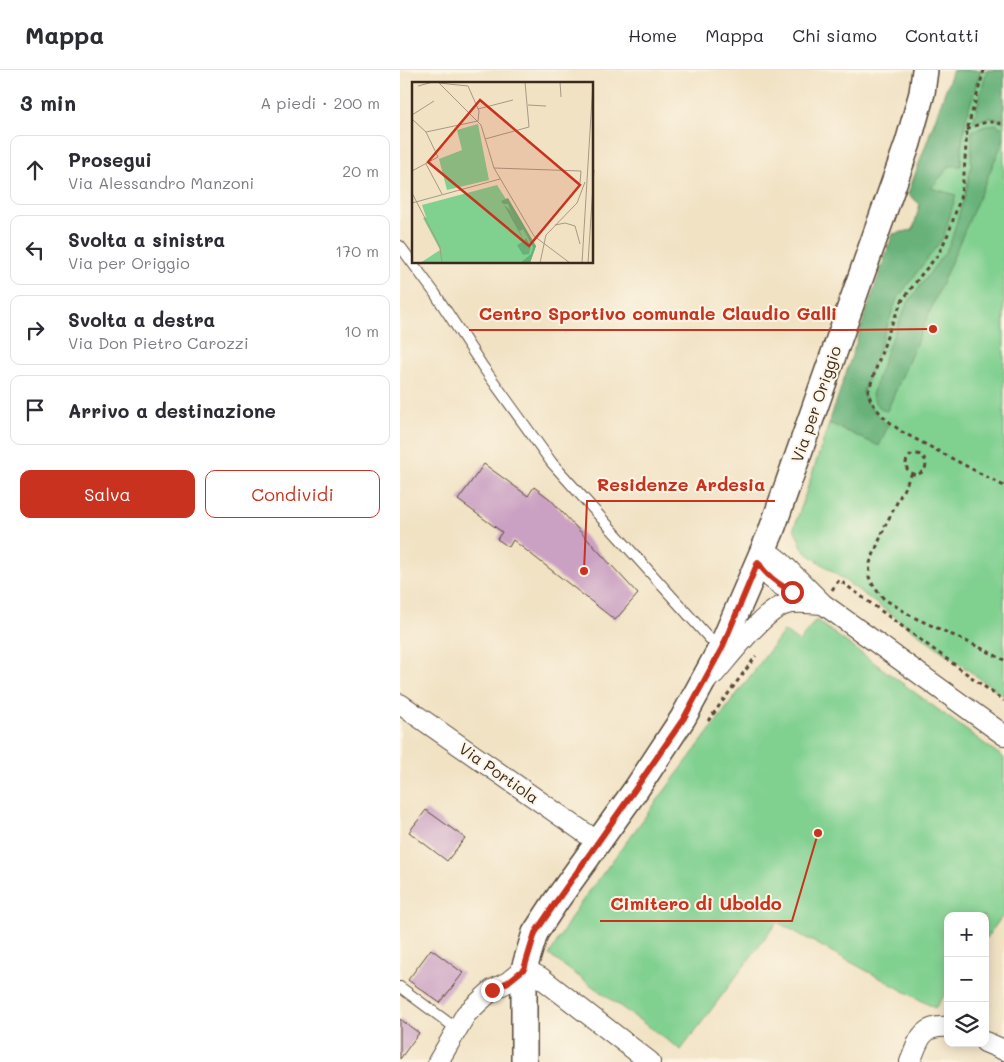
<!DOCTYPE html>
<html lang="it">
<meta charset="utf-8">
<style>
:root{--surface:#fff;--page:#f7f7f7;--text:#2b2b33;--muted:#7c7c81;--line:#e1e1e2;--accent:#c8321e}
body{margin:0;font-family:Mali,sans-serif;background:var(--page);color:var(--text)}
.controls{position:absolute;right:15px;bottom:15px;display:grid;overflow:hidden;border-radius:10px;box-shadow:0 2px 12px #0003}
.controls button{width:45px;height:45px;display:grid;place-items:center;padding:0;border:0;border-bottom:1px solid var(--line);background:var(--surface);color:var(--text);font:25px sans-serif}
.stop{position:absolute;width:15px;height:15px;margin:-11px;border:4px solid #c8321e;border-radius:50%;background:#fff}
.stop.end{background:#c8321e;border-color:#fff;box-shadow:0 1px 5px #0008}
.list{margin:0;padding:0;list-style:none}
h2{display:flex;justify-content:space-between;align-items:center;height:65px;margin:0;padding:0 20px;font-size:21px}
h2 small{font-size:16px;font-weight:400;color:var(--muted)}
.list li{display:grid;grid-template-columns:32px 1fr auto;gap:15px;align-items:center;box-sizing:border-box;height:70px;margin:0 10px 10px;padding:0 10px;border:1px solid var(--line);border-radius:10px}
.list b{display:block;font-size:19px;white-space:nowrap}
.list p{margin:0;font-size:16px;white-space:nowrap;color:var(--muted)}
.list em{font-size:16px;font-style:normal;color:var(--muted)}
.actions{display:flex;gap:10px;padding:15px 20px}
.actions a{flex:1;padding:11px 0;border:1px solid var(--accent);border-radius:10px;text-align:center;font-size:18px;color:var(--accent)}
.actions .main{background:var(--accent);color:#fff}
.icon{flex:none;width:28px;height:28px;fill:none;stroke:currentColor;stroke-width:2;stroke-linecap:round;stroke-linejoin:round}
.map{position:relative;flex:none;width:604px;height:992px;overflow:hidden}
header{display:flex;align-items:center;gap:30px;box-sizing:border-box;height:70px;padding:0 25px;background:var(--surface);border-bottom:1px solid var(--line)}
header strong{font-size:24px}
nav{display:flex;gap:28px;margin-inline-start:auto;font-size:18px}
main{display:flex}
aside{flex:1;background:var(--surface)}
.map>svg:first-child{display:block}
</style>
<header>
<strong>Mappa</strong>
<nav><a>Home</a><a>Mappa</a><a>Chi siamo</a><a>Contatti</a></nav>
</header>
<main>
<aside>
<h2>3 min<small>A piedi · 200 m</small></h2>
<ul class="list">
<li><svg class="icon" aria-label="ahead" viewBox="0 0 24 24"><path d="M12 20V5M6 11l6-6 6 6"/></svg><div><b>Prosegui</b><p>Via Alessandro Manzoni</p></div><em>20 m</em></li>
<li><svg class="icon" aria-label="left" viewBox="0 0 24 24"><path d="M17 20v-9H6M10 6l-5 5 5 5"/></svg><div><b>Svolta a sinistra</b><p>Via per Origgio</p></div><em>170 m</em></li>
<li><svg class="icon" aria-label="right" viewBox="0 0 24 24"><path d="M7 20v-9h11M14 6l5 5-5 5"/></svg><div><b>Svolta a destra</b><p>Via Don Pietro Carozzi</p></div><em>10 m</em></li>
<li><svg class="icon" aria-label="arrive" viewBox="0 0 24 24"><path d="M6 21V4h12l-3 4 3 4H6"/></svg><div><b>Arrivo a destinazione</b></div></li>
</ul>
<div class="actions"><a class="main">Salva</a><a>Condividi</a></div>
</aside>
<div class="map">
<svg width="604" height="992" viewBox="0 0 604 992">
<rect width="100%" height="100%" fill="#fcf5e5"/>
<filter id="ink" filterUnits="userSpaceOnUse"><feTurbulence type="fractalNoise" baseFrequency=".02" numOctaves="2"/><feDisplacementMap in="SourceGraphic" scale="10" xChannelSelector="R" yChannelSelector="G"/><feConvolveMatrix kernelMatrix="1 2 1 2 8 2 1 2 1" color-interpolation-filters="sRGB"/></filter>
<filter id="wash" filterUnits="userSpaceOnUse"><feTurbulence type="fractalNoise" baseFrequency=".0096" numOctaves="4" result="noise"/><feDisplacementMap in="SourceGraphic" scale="20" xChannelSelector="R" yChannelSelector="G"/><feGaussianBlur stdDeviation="1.12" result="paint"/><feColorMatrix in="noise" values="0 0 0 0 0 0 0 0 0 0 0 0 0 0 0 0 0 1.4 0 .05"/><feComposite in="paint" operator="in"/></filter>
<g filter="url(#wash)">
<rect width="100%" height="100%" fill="#f1e2c4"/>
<path fill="#80d090" stroke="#5e7d57" d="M 553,0 L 604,0 L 604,626 L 404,481 L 394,458 L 493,164 L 513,160 L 520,134 L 508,124 Z
M 416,550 L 604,688 L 604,844 L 585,870 L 585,846 L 548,846 L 548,921 L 535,938 L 377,852 L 281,980 L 149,885 L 177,838 L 384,561 L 399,572 Z"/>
<path fill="#68b27a" stroke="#526e4c" d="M 553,0 L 581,0 L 566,48 L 562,75 L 561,96 L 550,96 L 531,118 L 556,125 L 543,168 L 497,229 L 463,322 L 467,334 L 488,356 L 479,376 L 429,353 L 493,164 L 513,160 L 520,134 L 508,124 Z
M 587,0 L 604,0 L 604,52 L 589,47 L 573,53 Z
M 596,54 L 604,59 L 604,69 L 487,341 L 483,340 L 476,334 L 472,325 L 487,280 L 507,234 L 546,181 L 551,171 L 566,121 L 571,98 L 572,61 L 589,55 Z"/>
<g id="blocks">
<path fill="#cba1c3" d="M 84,394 L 128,426 L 134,417 L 150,429 L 238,524 L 215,550 L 113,470 L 109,477 L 97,469 L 102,462 L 58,430 Z
M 26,740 L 65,768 L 47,791 L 9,762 Z
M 31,879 L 63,903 L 40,933 L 8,910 Z
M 0,949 L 19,963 L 0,989 Z"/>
</g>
</g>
<g filter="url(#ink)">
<use href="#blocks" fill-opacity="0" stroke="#564637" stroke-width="1"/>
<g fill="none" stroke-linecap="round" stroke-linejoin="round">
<g stroke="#564637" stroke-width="12">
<path id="service" d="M 0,176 L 34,222 L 83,297 L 152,393 L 310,569 L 321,577
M 0,917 L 57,959"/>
</g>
<g stroke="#564637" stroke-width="22">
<path id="minor" d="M 364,479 L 381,492 L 423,534 L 604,665
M 358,492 C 369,512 391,522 412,530
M 314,604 C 330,586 365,539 387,534 C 398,531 412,534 423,534
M 0,634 L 198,772
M 585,972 L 604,980
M 38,992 L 66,944 L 92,920 L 108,912 L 124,899 L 140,907 L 250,992
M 510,992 C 519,971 520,955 548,957"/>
</g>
<g stroke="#564637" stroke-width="28">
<path id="tertiary" d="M 124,992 L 124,899 L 135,863 L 156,831 L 237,718 L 283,648 L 321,578 L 371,462 L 508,73 L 522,23 L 525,0"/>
</g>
<path stroke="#564637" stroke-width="3" stroke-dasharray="4 4" stroke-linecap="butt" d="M 584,0 L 567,60 L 564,104 L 560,129 L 549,162 L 538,185 L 521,205 L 502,231 L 490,258 L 468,322 C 472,339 489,352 502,362 L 604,416
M 567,60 C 579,53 591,49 604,55
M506 394a10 10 0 1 1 20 0a10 10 0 1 1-20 0Z
M 512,403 L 486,454 L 470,493 L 469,507 L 474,517 L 484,529 L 499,538 L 513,547 L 583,579 L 604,590
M 432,520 L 439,510 L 604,631
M 308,651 L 356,586"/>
<use href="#service" stroke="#fff" stroke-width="10"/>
<use href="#minor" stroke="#fff" stroke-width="20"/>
<use href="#tertiary" stroke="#fff" stroke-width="25"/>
</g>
</g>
<g fill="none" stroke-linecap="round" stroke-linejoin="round" filter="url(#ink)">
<path stroke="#c8321e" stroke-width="6" d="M 92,920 L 108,912 L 124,899 L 135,863 L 156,832 L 236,718 L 284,648 L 322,578 L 358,492 C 366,506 379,514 392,522"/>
</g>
<g text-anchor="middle" stroke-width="4" stroke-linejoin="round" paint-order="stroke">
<g font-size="16" fill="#3b2a1e" stroke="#fcf5e5">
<text transform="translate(416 334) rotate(-71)" y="6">Via per Origgio</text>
<text transform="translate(99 703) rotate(35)" y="6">Via Portiola</text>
</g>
</g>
<g transform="translate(12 12)">
<rect width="181" height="181" fill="#f1e2c4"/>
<path d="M 66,42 L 77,98 L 35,108 L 27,77 L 50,68 L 45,48 ZM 85,103 L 124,164 L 118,181 L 8,181 L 28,168 L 11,136 L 14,135 L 10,123 Z" fill="#80d090"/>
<path d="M 96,116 L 124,164 L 118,181 L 108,181 L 119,172 L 121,165 L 111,147 L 108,149 L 105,144 L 96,122 L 91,122 L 89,119 ZM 92,123 L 98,128 L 112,159 L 114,156 L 119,164 L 117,172 L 111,173 L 105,163 L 112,159 Z" fill="#68b27a"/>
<path fill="none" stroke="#a89882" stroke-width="1" d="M 26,0 L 69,43 L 82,86 L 122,154 L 158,181M 148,0 L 149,15M 6,4 L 21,0M 116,23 L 134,24M 66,27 L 101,18M 0,33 L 22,19M 0,37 L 14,50 L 66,39 L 67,29 L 56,4 L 27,1M 73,57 L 117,45 L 113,0M 14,82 L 30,112M 82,86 L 169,89 L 168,101M 0,89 L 26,75 L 14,50M 0,111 L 28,165 L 30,181M 0,121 L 88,97M 143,143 L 153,141 L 163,144 L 168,162M 128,181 L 134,153 L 165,121 L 173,100M 170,181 L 181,0M 176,181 L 182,88"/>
<path fill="#c8321e" fill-opacity="0.15" stroke="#c8321e" stroke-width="2.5" d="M 68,18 L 168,103 L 117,164 L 16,80 Z"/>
<rect width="181" height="181" fill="none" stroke="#3b2a1e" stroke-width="2.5"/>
</g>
<path fill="none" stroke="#c8321e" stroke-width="2" d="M533 259L447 260H69M184 501L187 431H375M418 763L392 851H200"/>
<g fill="#c8321e" stroke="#fcf5e5" stroke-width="2">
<circle cx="533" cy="259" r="5"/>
<circle cx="184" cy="501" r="5"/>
<circle cx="418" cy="763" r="5"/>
</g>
<g font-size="18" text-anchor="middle" font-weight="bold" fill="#c8321e" stroke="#fcf5e5" stroke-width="4" stroke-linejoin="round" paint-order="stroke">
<text x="258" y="250">Centro Sportivo comunale Claudio Galli</text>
<text x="281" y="421">Residenze Ardesia</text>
<text x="296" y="840">Cimitero di Uboldo</text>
</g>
</svg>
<div class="controls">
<button>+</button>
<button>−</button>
<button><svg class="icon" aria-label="layers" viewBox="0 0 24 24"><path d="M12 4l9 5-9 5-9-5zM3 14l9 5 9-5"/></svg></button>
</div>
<div class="stop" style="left:392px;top:522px"></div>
<div class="stop end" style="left:92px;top:920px"></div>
</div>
</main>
